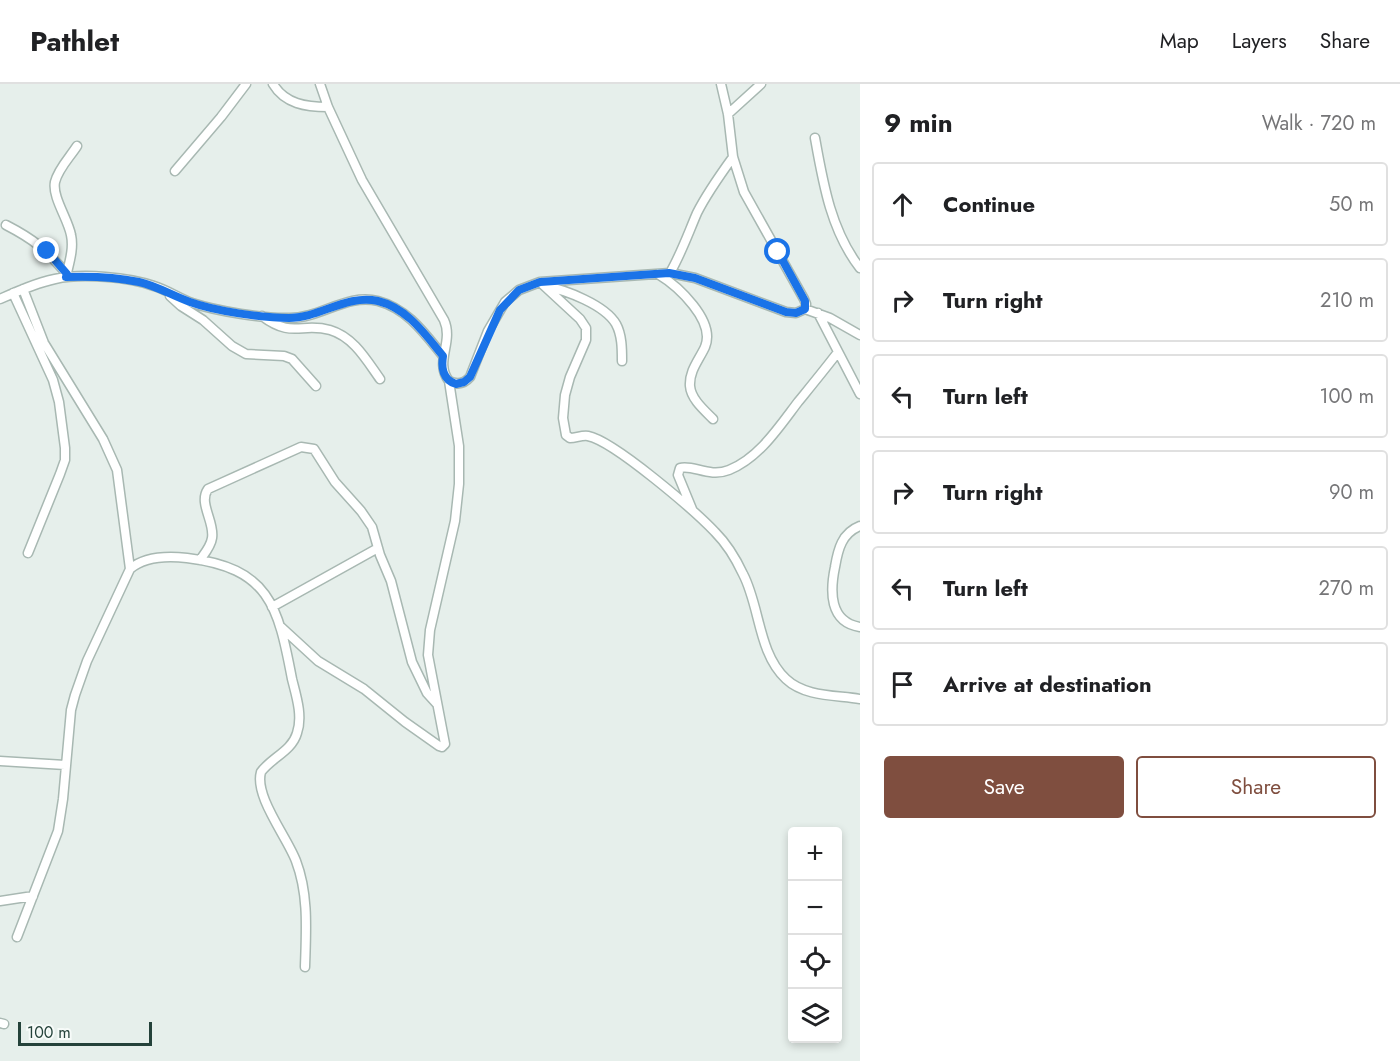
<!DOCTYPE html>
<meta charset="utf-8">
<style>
:root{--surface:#fff;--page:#f2f2f2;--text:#202124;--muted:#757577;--line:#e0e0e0;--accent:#7f4e3f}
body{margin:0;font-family:Jost,sans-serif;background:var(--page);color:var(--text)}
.controls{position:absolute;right:18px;bottom:18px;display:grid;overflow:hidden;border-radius:6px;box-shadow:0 3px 9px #0003}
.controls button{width:54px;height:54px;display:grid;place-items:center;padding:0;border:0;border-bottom:2px solid var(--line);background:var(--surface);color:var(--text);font:30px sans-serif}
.scale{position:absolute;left:18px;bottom:15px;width:134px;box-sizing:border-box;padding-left:6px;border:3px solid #24423a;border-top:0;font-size:16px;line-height:21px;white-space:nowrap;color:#24423a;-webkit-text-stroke:4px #f7fbf9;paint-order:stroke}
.stop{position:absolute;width:18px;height:18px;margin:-14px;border:4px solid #1a73e8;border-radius:50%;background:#fff}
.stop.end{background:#1a73e8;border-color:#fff;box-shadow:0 2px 6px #0008}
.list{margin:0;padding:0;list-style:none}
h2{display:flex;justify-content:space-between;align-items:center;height:78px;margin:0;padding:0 24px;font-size:26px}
h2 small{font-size:20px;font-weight:400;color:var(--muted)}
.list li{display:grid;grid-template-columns:39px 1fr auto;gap:18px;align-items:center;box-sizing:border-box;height:84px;margin:0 12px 12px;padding:0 12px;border:2px solid var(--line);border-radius:6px}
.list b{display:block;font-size:22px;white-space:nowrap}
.list em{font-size:20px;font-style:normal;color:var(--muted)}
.actions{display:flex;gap:12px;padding:18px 24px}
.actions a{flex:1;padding:14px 0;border:2px solid var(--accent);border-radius:6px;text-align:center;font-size:21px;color:var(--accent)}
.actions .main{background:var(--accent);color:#fff}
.icon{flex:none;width:33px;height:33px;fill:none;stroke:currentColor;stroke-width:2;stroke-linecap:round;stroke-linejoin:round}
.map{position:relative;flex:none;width:860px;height:977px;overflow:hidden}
header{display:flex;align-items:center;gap:36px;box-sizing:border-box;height:84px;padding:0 30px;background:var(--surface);border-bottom:2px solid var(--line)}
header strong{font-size:28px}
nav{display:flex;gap:33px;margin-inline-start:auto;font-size:21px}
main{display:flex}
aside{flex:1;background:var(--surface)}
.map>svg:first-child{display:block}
</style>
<header>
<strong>Pathlet</strong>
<nav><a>Map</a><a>Layers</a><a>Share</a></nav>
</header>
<main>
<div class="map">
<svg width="860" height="977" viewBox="0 0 860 977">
<rect width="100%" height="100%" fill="#e6efeb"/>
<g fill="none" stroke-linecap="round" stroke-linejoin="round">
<g stroke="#a8b8b2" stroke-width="11">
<path id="minor" d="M 273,0 C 285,20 306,23 328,23
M 320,0 L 328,23 L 362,96 L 444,236 C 454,258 434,278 449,297 C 457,301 464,300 470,293 L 488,247 L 505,218 L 519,206 L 540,198 L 670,189 L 695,194 L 786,228 L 796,229 L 805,225 L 806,220 L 804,215 L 744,108 L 733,73 L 728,30 L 721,0
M 728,30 L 761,0
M 815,54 C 823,99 831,147 860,184
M 175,87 L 221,33 L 246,0
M 6,141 C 35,156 45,165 67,190
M 670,189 C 681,170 688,150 697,129 C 707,109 720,91 733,73
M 658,190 C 678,202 716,237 705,263 C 699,276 689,287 690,302 C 691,315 704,326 713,335
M 66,193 C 69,179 74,165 71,151 C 68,135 52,113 55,98 C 58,85 70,73 77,62
M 540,198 L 580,235 L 586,244 L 586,256 L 570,293 L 565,311 L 563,334 L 566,351 L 570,354 C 576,354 582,351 588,352 C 614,357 695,427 715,448 C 727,460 736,475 743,490 C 760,522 758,569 786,595 C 805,613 836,611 860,615
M 545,202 C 566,206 605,221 616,240 C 622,251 622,265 622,277
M 23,205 L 44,259 L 103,355 L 117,386 L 130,485
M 13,209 L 53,296 L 59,318 L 65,364 L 65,376 L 60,390 L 28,469
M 170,212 L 181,222 L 203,236 L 232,262 L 246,270 L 284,272 L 292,275 L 316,302
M 0,215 C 18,207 36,199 55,195 C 82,189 129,193 154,202 C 167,206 179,214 192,219 C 217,227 264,235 290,234 C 321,234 347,209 378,217 C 408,225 425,250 443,272
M 805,225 L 830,234 L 860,251
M 818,229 L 860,310
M 262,232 C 293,255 301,238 330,246 C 354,253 367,277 380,295
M 692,425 L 678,391 L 680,384 C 693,380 709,394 729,386 C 759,374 779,343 798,318 C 811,302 825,285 838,268
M 860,442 C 842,449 838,465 835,483 C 830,507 829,538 860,543
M 200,476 C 205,469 211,462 212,454 C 215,438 198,419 208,405 L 301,363 L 314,365 L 335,398 L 361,427 L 372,443 L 380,471 L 391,497 L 412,578 L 427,609 L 437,620
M 272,523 L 378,464
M 281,543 L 318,577 L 364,605 L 405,638 L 439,662 L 442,663 L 445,660 L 428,571 L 430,546 L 455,437 L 459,400 L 459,362 L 449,297
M 0,677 L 65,681
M 0,817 L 33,812
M 17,853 L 58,747 L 63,715 L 71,626 L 75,611 L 87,577 L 130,485 C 145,472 169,472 187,474 C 269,484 278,521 292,595 C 296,611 303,632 297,649 C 292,667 271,674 261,688 C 254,712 287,753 296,777 C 309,811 306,848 305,883
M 0,939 L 4,940"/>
</g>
<use href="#minor" stroke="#fff" stroke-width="8"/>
</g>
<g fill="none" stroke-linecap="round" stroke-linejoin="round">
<path stroke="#1a73e8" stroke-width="8" d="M 47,167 L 67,190 L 66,193 C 90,192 115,193 139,198 C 157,202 173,212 190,218 C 215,227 262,234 289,234 C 320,234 346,210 378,217 C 407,224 425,250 443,272 C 441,284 443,296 456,300 L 464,298 L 470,293 L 500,226 L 519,206 L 540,198 L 669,189 L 695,194 L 786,228 L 796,229 L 805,225 L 805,217 L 778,168"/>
</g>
</svg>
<div class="controls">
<button>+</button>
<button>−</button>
<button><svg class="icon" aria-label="locate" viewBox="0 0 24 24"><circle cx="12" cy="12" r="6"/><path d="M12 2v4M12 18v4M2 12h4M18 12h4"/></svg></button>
<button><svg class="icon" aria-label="layers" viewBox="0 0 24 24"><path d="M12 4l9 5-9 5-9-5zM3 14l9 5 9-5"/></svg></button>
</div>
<div class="scale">100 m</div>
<div class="stop" style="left:778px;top:168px"></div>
<div class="stop end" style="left:47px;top:167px"></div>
</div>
<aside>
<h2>9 min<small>Walk · 720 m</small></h2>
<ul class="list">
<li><svg class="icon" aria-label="ahead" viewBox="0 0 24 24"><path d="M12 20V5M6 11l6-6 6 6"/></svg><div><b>Continue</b></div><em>50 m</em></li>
<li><svg class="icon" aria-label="right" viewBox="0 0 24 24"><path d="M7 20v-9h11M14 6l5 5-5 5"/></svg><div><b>Turn right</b></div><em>210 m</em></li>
<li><svg class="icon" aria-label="left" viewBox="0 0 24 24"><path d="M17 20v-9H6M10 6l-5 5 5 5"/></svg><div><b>Turn left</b></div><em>100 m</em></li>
<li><svg class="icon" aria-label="right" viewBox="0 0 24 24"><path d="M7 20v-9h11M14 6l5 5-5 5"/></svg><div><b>Turn right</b></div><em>90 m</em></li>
<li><svg class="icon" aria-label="left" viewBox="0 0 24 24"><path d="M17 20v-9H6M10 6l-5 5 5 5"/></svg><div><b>Turn left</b></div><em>270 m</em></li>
<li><svg class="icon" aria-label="arrive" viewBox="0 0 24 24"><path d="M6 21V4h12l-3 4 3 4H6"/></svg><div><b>Arrive at destination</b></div></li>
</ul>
<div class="actions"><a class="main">Save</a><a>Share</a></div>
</aside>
</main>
